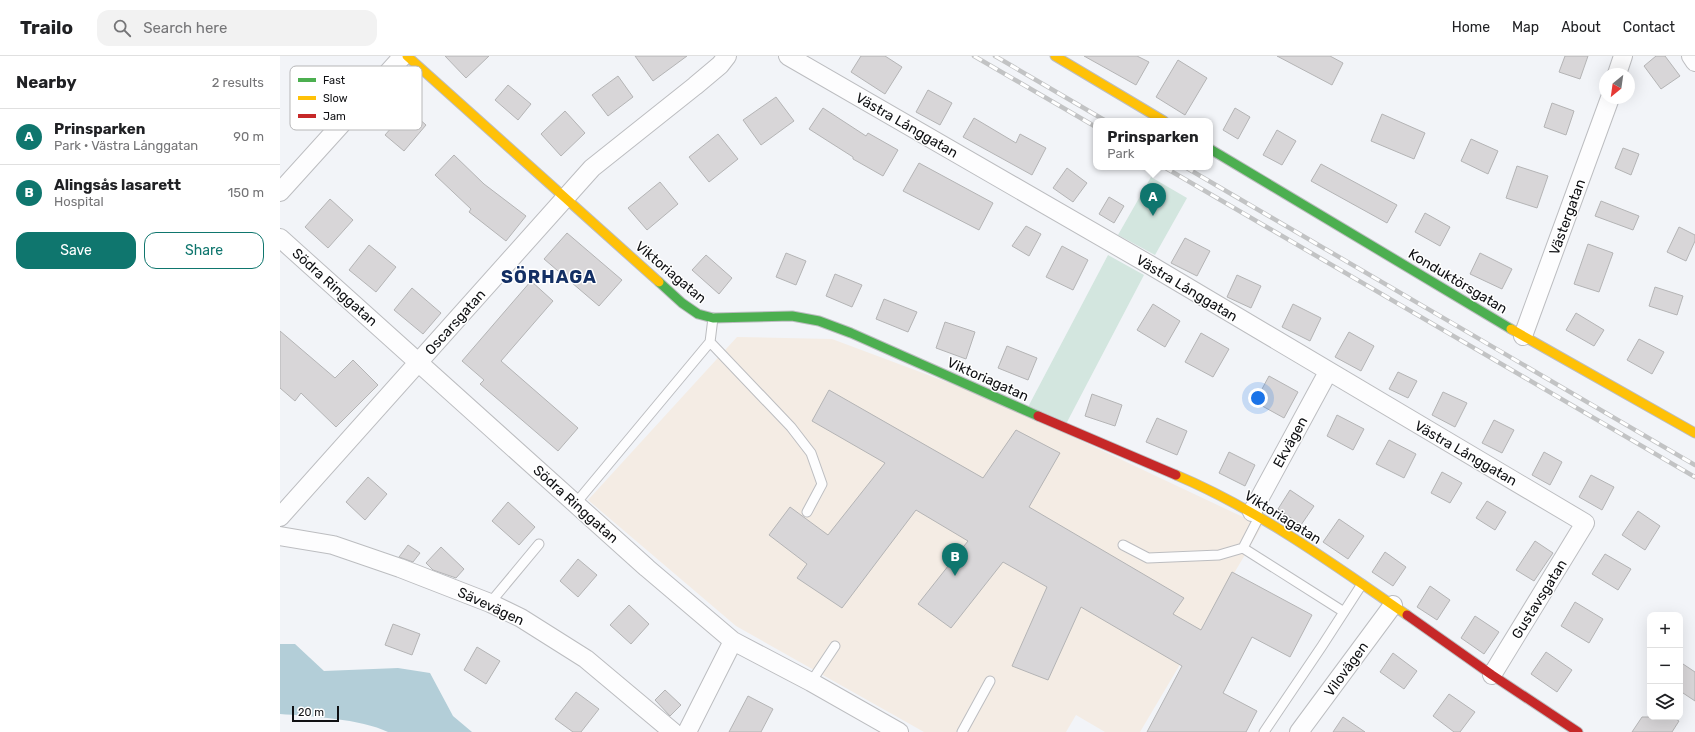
<!DOCTYPE html>
<meta charset="utf-8">
<style>
:root{--surface:#fff;--page:#f2f2f2;--text:#202124;--muted:#757577;--line:#e0e0e0;--accent:#0f766e}
body{margin:0;font-family:Rubik,sans-serif;background:var(--page);color:var(--text)}
.controls{position:absolute;right:12px;bottom:12px;display:grid;overflow:hidden;border-radius:8px;box-shadow:0 4px 16px #0002}
.controls button{width:36px;height:36px;display:grid;place-items:center;padding:0;border:0;border-bottom:1px solid var(--line);background:var(--surface);color:var(--text);font:20px sans-serif}
.compass{position:absolute;left:1319px;top:12px;width:36px;height:36px;border-radius:50%;background:var(--surface);box-shadow:0 4px 16px #0002;rotate:209deg}
.scale{position:absolute;left:12px;bottom:10px;width:47px;box-sizing:border-box;padding-left:4px;border:2px solid #0f1013;border-top:0;font-size:11px;line-height:14px;white-space:nowrap;color:#0f1013;-webkit-text-stroke:3px #fff;paint-order:stroke}
.you{position:absolute;left:978px;top:342px;width:14px;height:14px;margin:-10px;border:3px solid #fff;border-radius:50%;background:#1a73e8;box-shadow:0 0 0 6px #1a73e833}
.badge{display:grid;place-items:center;width:26px;height:26px;border-radius:50%;background:var(--accent);color:#fff;font-size:13px;font-weight:700}
.pin{position:absolute;translate:-50% -33px;filter:drop-shadow(0 1px 2px #0008)}
.pin::after{content:'';position:absolute;top:21px;width:14px;height:12px;background:inherit;clip-path:polygon(0 0,100% 0,50% 100%)}
.popup{position:absolute;left:813px;top:62px;width:120px;height:52px;box-sizing:border-box;display:grid;place-content:center;border-radius:8px;background:var(--surface);filter:drop-shadow(0 1px 3px #0005);font-size:13px;white-space:nowrap;color:var(--muted)}
.popup b{font-size:15px;color:var(--text)}
.popup::after{content:'';position:absolute;left:50%;top:100%;margin-left:-8px;border:8px solid transparent;border-top-color:var(--surface)}
.list{margin:0;padding:0;list-style:none}
h2{display:flex;justify-content:space-between;align-items:center;height:52px;margin:0;padding:0 16px;font-size:17px}
h2 small{font-size:13px;font-weight:400;color:var(--muted)}
.list li{display:grid;grid-template-columns:26px 1fr auto;gap:12px;align-items:center;box-sizing:border-box;height:56px;padding:0 16px;border-top:1px solid var(--line)}
.list b{display:block;font-size:15px;white-space:nowrap}
.list p{margin:0;font-size:13px;white-space:nowrap;color:var(--muted)}
.list em{font-size:13px;font-style:normal;color:var(--muted)}
.actions{display:flex;gap:8px;padding:12px 16px}
.actions a{flex:1;padding:9px 0;border:1px solid var(--accent);border-radius:12px;text-align:center;font-size:14px;color:var(--accent)}
.actions .main{background:var(--accent);color:#fff}
.icon{flex:none;width:22px;height:22px;fill:none;stroke:currentColor;stroke-width:2;stroke-linecap:round;stroke-linejoin:round}
.map{position:relative;flex:none;width:1415px;height:676px;overflow:hidden}
header{display:flex;align-items:center;gap:24px;box-sizing:border-box;height:56px;padding:0 20px;background:var(--surface);border-bottom:1px solid var(--line)}
header strong{font-size:19px}
nav{display:flex;gap:22px;margin-inline-start:auto;font-size:14px}
.search{width:280px;height:36px;background:var(--page);display:flex;align-items:center;gap:10px;box-sizing:border-box;padding:0 14px;border-radius:12px;color:var(--muted);font-size:15px}
main{display:flex}
aside{flex:1;background:var(--surface)}
.map>svg:first-child{display:block}
</style>
<header>
<strong>Trailo</strong>
<div class="search"><svg class="icon" aria-label="search" viewBox="0 0 24 24"><circle cx="10" cy="10" r="6"/><path d="M15 15l6 6"/></svg>Search here</div>
<nav><a>Home</a><a>Map</a><a>About</a><a>Contact</a></nav>
</header>
<main>
<aside>
<h2>Nearby<small>2 results</small></h2>
<ul class="list">
<li><span class="badge">A</span><div><b>Prinsparken</b><p>Park · Västra Långgatan</p></div><em>90 m</em></li>
<li><span class="badge">B</span><div><b>Alingsås lasarett</b><p>Hospital</p></div><em>150 m</em></li>
</ul>
<div class="actions"><a class="main">Save</a><a>Share</a></div>
</aside>
<div class="map">
<svg width="1415" height="676" viewBox="0 0 1415 676">
<rect width="100%" height="100%" fill="#f2f4f8"/>
<path fill="#f4ece4" d="M 457,281 L 552,283 L 715,344 L 982,470 L 860,676 L 825,676 L 796,659 L 786,676 L 644,676 L 456,570 L 308,444 Z"/>
<path fill="#d3e6df" d="M 871,121 L 907,142 L 875,199 L 838,179 Z
M 828,199 L 864,219 L 786,368 L 748,351 Z"/>
<path fill="#b3ced8" d="M 0,588 L 15,588 L 44,615 L 118,612 L 150,617 L 173,660 L 192,676 L 108,676 C 81,663 30,660 0,658 Z"/>
<path fill="#d8d6d8" stroke="#b4b4b5" d="M 165,0 L 209,0 L 186,22 Z
M 355,0 L 407,0 L 373,25 Z
M 581,0 L 605,0 L 622,11 L 605,38 L 571,16 Z
M 804,0 L 857,0 L 869,6 L 856,29 Z
M 997,0 L 1050,0 L 1063,7 L 1052,29 Z
M 1285,0 L 1308,0 L 1300,23 L 1279,16 Z
M 1376,0 L 1385,0 L 1400,20 L 1381,33 L 1364,10 Z
M 898,4 L 927,22 L 905,59 L 876,41 Z
M 47,15 L 68,31 L 45,62 L 23,45 Z
M 338,20 L 353,41 L 328,60 L 312,39 Z
M 228,29 L 251,48 L 238,64 L 215,44 Z
M 648,34 L 672,47 L 660,69 L 636,56 Z
M 496,41 L 514,65 L 481,89 L 463,64 Z
M 1272,47 L 1294,55 L 1286,79 L 1264,71 Z
M 543,52 L 586,80 L 588,77 L 618,94 L 603,120 L 573,103 L 573,101 L 529,73 Z
M 955,52 L 970,61 L 958,83 L 943,74 Z
M 128,53 L 146,69 L 124,95 L 105,79 Z
M 285,55 L 305,77 L 281,100 L 261,78 Z
M 1102,58 L 1145,77 L 1134,103 L 1091,85 Z
M 694,62 L 736,87 L 740,78 L 766,92 L 752,119 L 683,81 Z
M 997,74 L 1016,85 L 1002,109 L 983,99 Z
M 438,78 L 458,103 L 429,126 L 409,101 Z
M 1191,83 L 1218,95 L 1208,118 L 1181,105 Z
M 1343,92 L 1359,98 L 1351,119 L 1335,112 Z
M 174,99 L 204,128 L 246,160 L 226,185 L 189,156 L 191,153 L 155,119 Z
M 639,107 L 713,147 L 699,174 L 623,135 Z
M 1041,108 L 1117,149 L 1107,167 L 1031,125 Z
M 1237,110 L 1268,120 L 1257,152 L 1226,142 Z
M 787,112 L 807,127 L 793,146 L 773,132 Z
M 380,126 L 398,148 L 367,174 L 348,152 Z
M 829,141 L 844,150 L 834,167 L 819,158 Z
M 50,143 L 73,164 L 48,192 L 25,171 Z
M 1321,145 L 1359,160 L 1353,174 L 1315,160 Z
M 1145,157 L 1170,171 L 1160,190 L 1135,176 Z
M 746,170 L 761,178 L 749,200 L 732,190 Z
M 1399,171 L 1415,179 L 1415,185 L 1406,205 L 1387,196 Z
M 287,177 L 342,224 L 319,250 L 264,203 Z
M 905,182 L 930,195 L 917,220 L 891,207 Z
M 1308,188 L 1333,197 L 1319,236 L 1294,228 Z
M 89,189 L 116,211 L 96,236 L 69,214 Z
M 782,190 L 808,204 L 793,234 L 766,221 Z
M 506,197 L 526,205 L 516,229 L 496,221 Z
M 1200,197 L 1232,213 L 1222,233 L 1190,218 Z
M 426,199 L 452,222 L 439,238 L 412,214 Z
M 555,218 L 582,229 L 572,251 L 546,240 Z
M 957,219 L 981,230 L 971,252 L 947,241 Z
M 251,225 L 273,245 L 221,305 L 298,372 L 278,395 L 200,328 L 204,324 L 182,305 Z
M 1375,231 L 1403,240 L 1397,259 L 1369,250 Z
M 132,232 L 161,257 L 143,278 L 114,254 Z
M 604,243 L 637,256 L 628,276 L 596,263 Z
M 873,248 L 900,265 L 885,291 L 857,274 Z
M 1013,248 L 1041,262 L 1030,285 L 1002,271 Z
M 1296,257 L 1324,274 L 1314,290 L 1286,274 Z
M 665,266 L 695,276 L 686,303 L 656,292 Z
M 0,275 L 55,322 L 73,304 L 98,329 L 56,371 L 21,337 L 15,345 L 0,332 Z
M 1069,276 L 1094,290 L 1081,315 L 1055,301 Z
M 921,277 L 949,293 L 933,321 L 905,306 Z
M 1359,283 L 1384,296 L 1372,318 L 1347,304 Z
M 727,290 L 757,302 L 748,324 L 718,312 Z
M 1118,316 L 1137,325 L 1128,342 L 1109,333 Z
M 989,320 L 1018,336 L 1004,362 L 975,346 Z
M 549,334 L 703,422 L 736,374 L 780,397 L 749,451 L 904,542 L 893,558 L 921,574 L 952,516 L 1032,559 L 1010,601 L 972,581 L 943,637 L 977,655 L 966,676 L 867,676 L 902,610 L 801,551 L 768,624 L 732,610 L 767,531 L 723,506 L 671,572 L 638,548 L 688,485 L 636,454 L 562,552 L 517,522 L 527,508 L 489,479 L 510,451 L 548,479 L 605,407 L 532,365 Z
M 1163,336 L 1187,347 L 1175,371 L 1152,359 Z
M 812,338 L 842,349 L 835,370 L 805,360 Z
M 1057,359 L 1084,373 L 1073,394 L 1047,380 Z
M 877,362 L 907,375 L 897,399 L 866,386 Z
M 1214,364 L 1234,374 L 1222,397 L 1202,387 Z
M 1109,384 L 1136,398 L 1124,422 L 1096,408 Z
M 949,396 L 975,409 L 965,430 L 939,417 Z
M 1264,396 L 1282,406 L 1270,429 L 1252,419 Z
M 1162,416 L 1182,427 L 1170,447 L 1151,437 Z
M 1311,419 L 1334,431 L 1322,454 L 1299,441 Z
M 88,421 L 107,438 L 85,464 L 66,446 Z
M 1010,434 L 1034,450 L 1021,469 L 998,453 Z
M 1207,445 L 1226,456 L 1215,474 L 1196,462 Z
M 228,446 L 255,471 L 239,489 L 212,465 Z
M 1358,455 L 1380,470 L 1365,494 L 1342,479 Z
M 1059,463 L 1084,480 L 1068,503 L 1043,486 Z
M 1255,485 L 1273,497 L 1254,525 L 1236,514 Z
M 128,489 L 140,497 L 133,506 L 119,501 Z
M 161,491 L 184,513 L 176,522 L 153,514 L 146,507 Z
M 1105,496 L 1126,511 L 1113,530 L 1092,516 Z
M 1325,498 L 1351,513 L 1338,534 L 1312,518 Z
M 298,503 L 317,519 L 298,541 L 280,525 Z
M 1150,530 L 1170,544 L 1157,564 L 1137,551 Z
M 1295,546 L 1323,563 L 1309,587 L 1281,570 Z
M 349,549 L 369,568 L 351,588 L 330,569 Z
M 1195,560 L 1219,576 L 1204,598 L 1181,582 Z
M 113,568 L 140,578 L 132,599 L 105,589 Z
M 197,591 L 220,605 L 206,628 L 184,614 Z
M 1266,596 L 1292,614 L 1277,636 L 1251,618 Z
M 1113,597 L 1137,615 L 1124,633 L 1100,616 Z
M 1400,606 L 1415,616 L 1415,645 L 1400,635 Z
M 385,634 L 401,649 L 390,660 L 375,644 Z
M 296,636 L 319,653 L 301,676 L 293,676 L 275,663 Z
M 1169,638 L 1195,656 L 1180,676 L 1174,676 L 1153,660 Z
M 468,640 L 493,653 L 481,676 L 449,676 Z
M 1063,661 L 1085,676 L 1053,676 Z
M 1362,661 L 1392,661 L 1399,665 L 1392,676 L 1352,676 Z"/>
<g fill="none" stroke-linecap="round" stroke-linejoin="round">
<g stroke="#bcbdc0" stroke-width="11">
<path id="lane" d="M 430,286 L 511,371 L 531,397 L 542,428 L 527,456
M 296,447 L 430,286 L 433,262
M 979,461 L 963,492 L 1064,556
M 843,489 L 868,502 L 939,499 L 963,492
M 210,547 L 259,488
M 531,626 L 555,590
M 682,676 L 710,625
M 984,676 L 1042,590 L 1082,528"/>
</g>
<g stroke="#bcbdc0" stroke-width="20">
<path id="street" d="M 508,0 L 870,209 L 1305,467 L 1212,619
M 1411,0 L 1415,6
M 1337,18 L 1343,0
M 0,136 L 123,0
M 0,182 L 367,512 L 453,585 L 531,626 L 619,676
M 1243,280 L 1330,42
M 972,456 L 1048,316
M 0,461 L 312,112 L 415,30 L 440,9 L 447,0
M 0,480 L 53,489 L 120,512 L 210,547 L 241,562 L 306,603 L 393,676
M 407,676 L 453,585
M 1019,676 L 1113,549"/>
</g>
<g stroke="#bcbdc0" stroke-width="11">
<path id="fast" d="M 930,93 L 1231,273
M 379,226 L 402,247 L 418,258 L 433,262 L 512,260 L 539,265 L 571,277 L 758,360"/>
</g>
<g stroke="#bcbdc0" stroke-width="11">
<path id="slow" d="M 127,0 L 379,226
M 775,0 L 884,65
M 1231,273 L 1415,377
M 896,419 C 979,454 1053,508 1127,559"/>
</g>
<g stroke="#bcbdc0" stroke-width="11">
<path id="jam" d="M 758,360 L 896,419
M 1127,559 L 1212,619 L 1298,676"/>
</g>
<use href="#lane" stroke="#fdfdfe" stroke-width="9"/>
<use href="#street" stroke="#fdfdfe" stroke-width="18"/>
<use href="#fast" stroke="#4caf50" stroke-width="9"/>
<use href="#slow" stroke="#ffc107" stroke-width="9"/>
<use href="#jam" stroke="#c62828" stroke-width="9"/>
<g stroke="#c2c3c4" stroke-width="4.5">
<path id="rail" d="M 694,0 L 816,71
M 715,0 L 826,65
M 884,111 L 1415,421
M 905,111 L 1415,409"/>
</g>
<use href="#rail" stroke="#fff" stroke-width="3" stroke-dasharray="9" stroke-linecap="butt"/>
</g>
<g text-anchor="middle" stroke-width="3" stroke-linejoin="round" paint-order="stroke">
<g font-size="14" fill="#0f1013" stroke="#fff">
<text transform="translate(627 69) rotate(30)" y="5">Västra Långgatan</text>
<text transform="translate(1287 161) rotate(-70)" y="5">Västergatan</text>
<text transform="translate(391 216) rotate(40)" y="5">Viktoriagatan</text>
<text transform="translate(1178 225) rotate(31)" y="5">Konduktörsgatan</text>
<text transform="translate(55 231) rotate(42)" y="5">Södra Ringgatan</text>
<text transform="translate(907 232) rotate(31)" y="5">Västra Långgatan</text>
<text transform="translate(175 266) rotate(-48)" y="5">Oscarsgatan</text>
<text transform="translate(708 323) rotate(24)" y="5">Viktoriagatan</text>
<text transform="translate(1010 386) rotate(-61)" y="5">Ekvägen</text>
<text transform="translate(1186 397) rotate(30)" y="5">Västra Långgatan</text>
<text transform="translate(296 448) rotate(42)" y="5">Södra Ringgatan</text>
<text transform="translate(1003 461) rotate(32)" y="5">Viktoriagatan</text>
<text transform="translate(1259 543) rotate(-58)" y="5">Gustavsgatan</text>
<text transform="translate(211 550) rotate(25)" y="5">Sävevägen</text>
<text transform="translate(1066 613) rotate(-54)" y="5">Vilovägen</text>
</g>
<g font-size="18" font-weight="bold" letter-spacing="1" fill="#132f64" stroke="#fff">
<text x="269" y="227">SÖRHAGA</text>
</g>
</g>
<rect x="10" y="10" width="132" height="64" rx="6" fill="#fff" stroke="#b7b7b8" stroke-width="1"/>
<rect x="18" y="22" width="18" height="4" fill="#4caf50"/>
<rect x="18" y="40" width="18" height="4" fill="#ffc107"/>
<rect x="18" y="58" width="18" height="4" fill="#c62828"/>
<g font-size="11" fill="#0f1013">
<text x="43" y="28">Fast</text>
<text x="43" y="46">Slow</text>
<text x="43" y="64">Jam</text>
</g>
</svg>
<div class="controls">
<button>+</button>
<button>−</button>
<button><svg class="icon" aria-label="layers" viewBox="0 0 24 24"><path d="M12 4l9 5-9 5-9-5zM3 14l9 5 9-5"/></svg></button>
</div>
<svg class="compass" viewBox="-18 -18 36 36"><path d="M0-13l5 13h-10z" fill="#e53935"/><path d="M0 13l5-13h-10z" fill="#757577"/></svg>
<div class="scale">20 m</div>
<div class="you"></div>
<div class="pin badge" style="left:873px;top:160px">A</div>
<div class="popup"><b>Prinsparken</b>Park</div>
<div class="pin badge" style="left:675px;top:520px">B</div>
</div>
</main>
